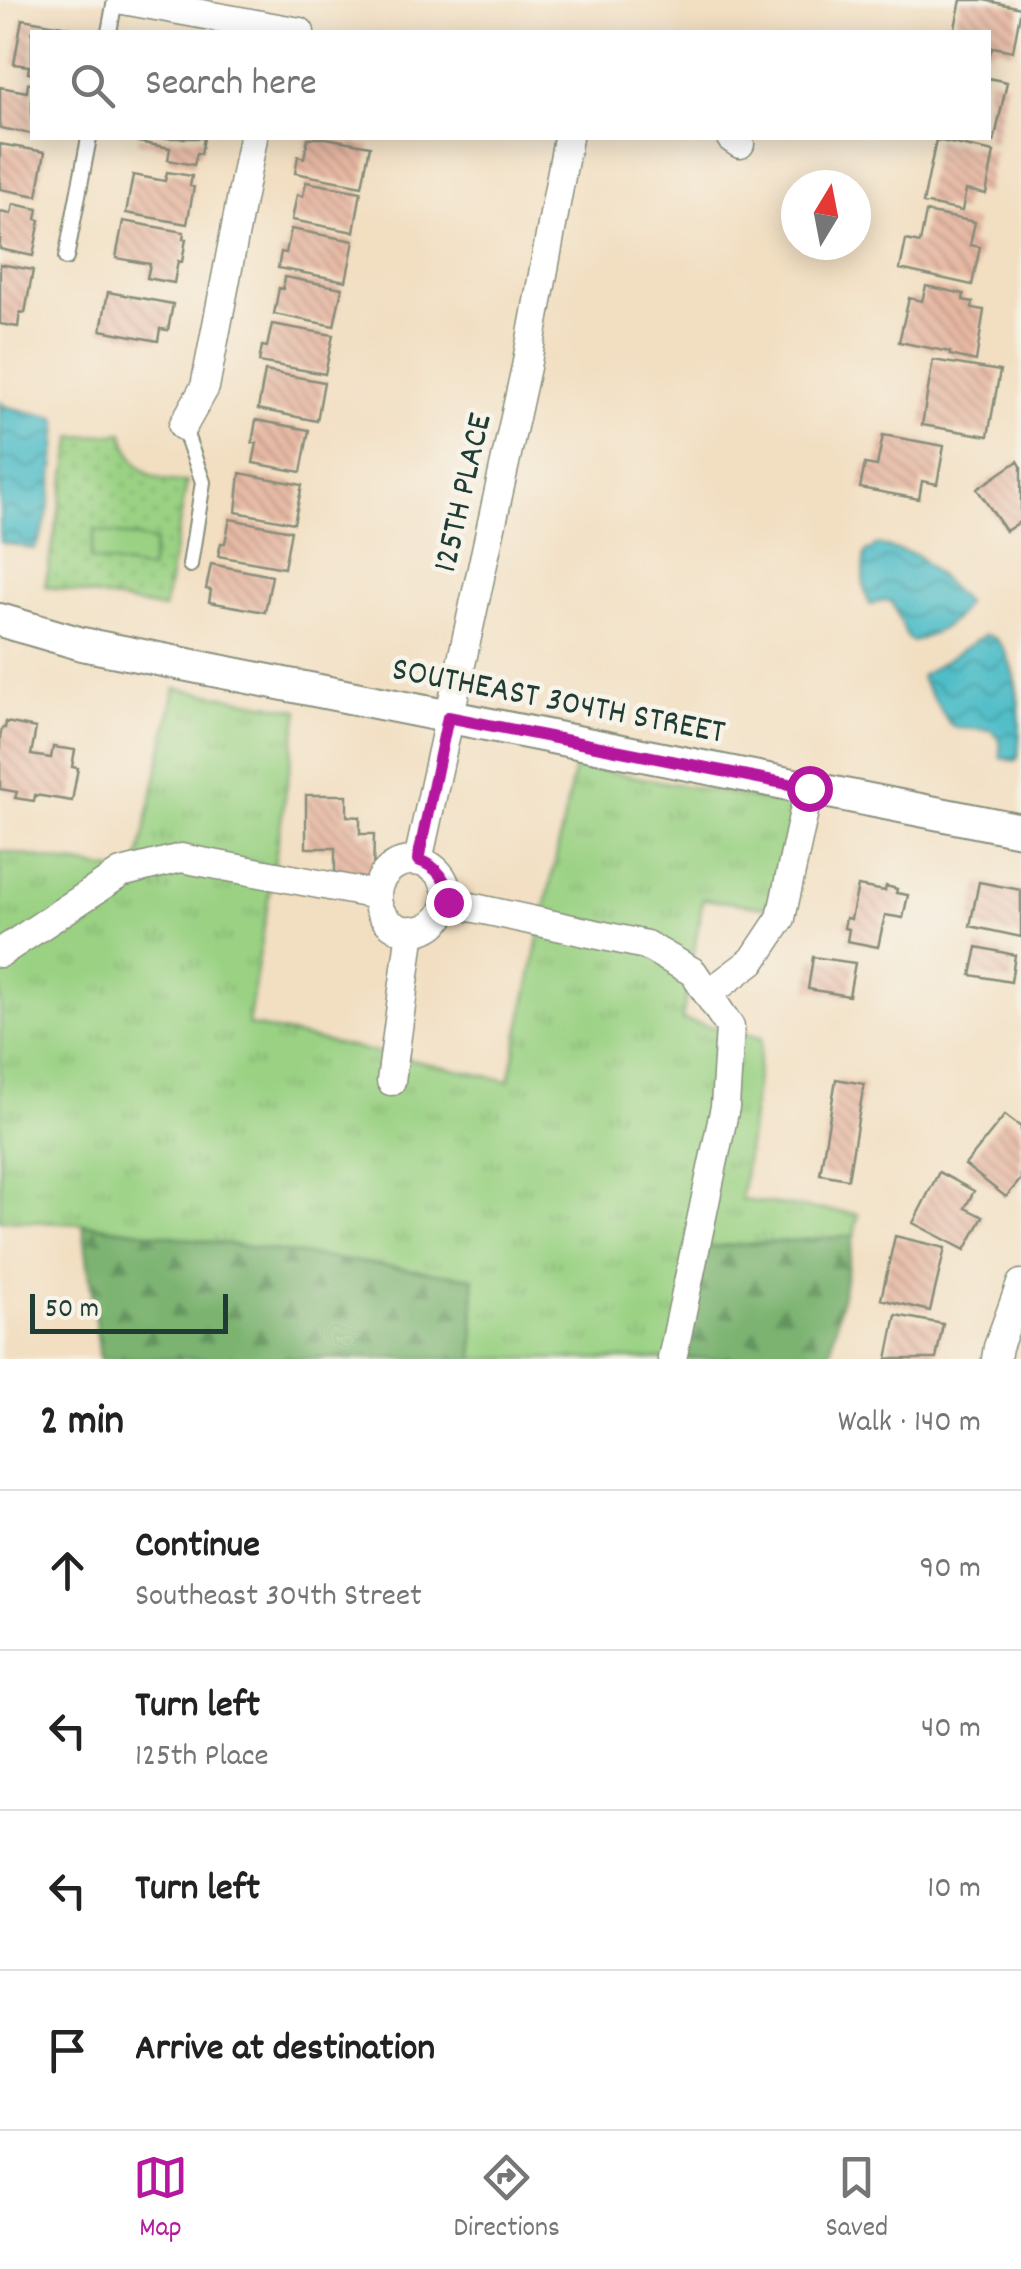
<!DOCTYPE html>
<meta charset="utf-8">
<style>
:root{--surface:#fff;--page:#f6f6f6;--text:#222;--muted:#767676;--line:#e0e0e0;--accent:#b5179e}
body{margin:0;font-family:Dekko,sans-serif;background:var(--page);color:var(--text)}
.compass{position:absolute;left:781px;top:170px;width:90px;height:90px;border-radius:50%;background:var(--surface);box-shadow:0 5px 25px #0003;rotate:10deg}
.scale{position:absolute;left:30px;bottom:25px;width:198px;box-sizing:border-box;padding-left:10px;border:5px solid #1f3d34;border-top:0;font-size:28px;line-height:35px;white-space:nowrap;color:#1f3d34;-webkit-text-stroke:8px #f7f3e8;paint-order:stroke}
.stop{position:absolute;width:30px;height:30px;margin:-22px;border:8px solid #b5179e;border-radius:50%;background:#fff}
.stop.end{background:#b5179e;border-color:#fff;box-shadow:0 2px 10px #0008}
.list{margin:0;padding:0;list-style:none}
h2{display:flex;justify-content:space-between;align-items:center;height:130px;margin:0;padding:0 40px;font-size:42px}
h2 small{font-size:32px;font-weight:400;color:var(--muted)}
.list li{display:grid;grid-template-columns:65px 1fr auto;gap:30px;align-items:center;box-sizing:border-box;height:160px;padding:0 40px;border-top:2px solid var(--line)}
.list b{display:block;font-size:38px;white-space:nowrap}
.list p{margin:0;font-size:32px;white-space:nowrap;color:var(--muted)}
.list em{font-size:32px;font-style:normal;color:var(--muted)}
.icon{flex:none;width:55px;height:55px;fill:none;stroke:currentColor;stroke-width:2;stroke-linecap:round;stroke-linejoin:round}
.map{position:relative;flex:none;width:1021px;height:1359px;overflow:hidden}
.search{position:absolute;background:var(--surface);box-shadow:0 5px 25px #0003;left:30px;right:30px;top:30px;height:110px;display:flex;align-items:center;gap:25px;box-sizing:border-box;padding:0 35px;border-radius:0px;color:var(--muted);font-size:38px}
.sheet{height:770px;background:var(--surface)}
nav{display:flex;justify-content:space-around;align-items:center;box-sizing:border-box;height:140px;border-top:2px solid var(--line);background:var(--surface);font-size:28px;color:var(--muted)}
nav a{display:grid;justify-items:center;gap:5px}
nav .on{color:var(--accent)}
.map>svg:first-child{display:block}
</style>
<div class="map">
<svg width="1021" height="1359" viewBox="0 0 1021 1359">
<defs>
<pattern id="grass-tufts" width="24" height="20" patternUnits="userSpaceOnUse" patternTransform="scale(2.5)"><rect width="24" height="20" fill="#9ad183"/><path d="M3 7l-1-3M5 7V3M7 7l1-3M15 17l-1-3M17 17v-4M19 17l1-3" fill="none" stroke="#84b472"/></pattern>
<pattern id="forest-firs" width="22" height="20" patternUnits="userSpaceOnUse" patternTransform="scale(2.5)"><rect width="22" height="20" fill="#7bb371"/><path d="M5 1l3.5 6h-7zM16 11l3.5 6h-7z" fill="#64935e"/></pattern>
<pattern id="park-dots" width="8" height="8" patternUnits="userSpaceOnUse" patternTransform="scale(2.5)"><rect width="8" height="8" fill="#9ad183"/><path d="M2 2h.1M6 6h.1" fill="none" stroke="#84b472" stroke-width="1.8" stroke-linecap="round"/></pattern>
<pattern id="water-waves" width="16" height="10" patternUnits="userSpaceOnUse" patternTransform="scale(2.5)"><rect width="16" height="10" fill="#4fbdc8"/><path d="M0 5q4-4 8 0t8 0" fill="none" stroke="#419ba3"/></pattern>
<pattern id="building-back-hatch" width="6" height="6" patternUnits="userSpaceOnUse" patternTransform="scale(2.5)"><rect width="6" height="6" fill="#e7b8a3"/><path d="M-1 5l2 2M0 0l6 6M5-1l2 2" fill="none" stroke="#bb9786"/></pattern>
</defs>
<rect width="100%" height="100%" fill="#f7f3e8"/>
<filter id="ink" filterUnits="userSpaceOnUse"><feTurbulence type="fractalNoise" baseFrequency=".01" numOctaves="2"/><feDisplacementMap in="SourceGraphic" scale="20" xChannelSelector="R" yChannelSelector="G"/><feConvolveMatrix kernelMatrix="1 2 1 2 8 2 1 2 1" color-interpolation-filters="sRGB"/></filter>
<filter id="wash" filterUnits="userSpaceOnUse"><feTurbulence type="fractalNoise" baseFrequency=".0048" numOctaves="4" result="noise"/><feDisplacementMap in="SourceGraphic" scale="40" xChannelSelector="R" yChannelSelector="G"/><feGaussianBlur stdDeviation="2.25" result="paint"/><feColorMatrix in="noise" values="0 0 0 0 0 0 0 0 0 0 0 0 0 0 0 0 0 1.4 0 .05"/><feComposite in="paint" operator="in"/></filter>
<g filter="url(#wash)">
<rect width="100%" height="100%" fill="#f2dfc2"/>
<path fill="url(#grass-tufts)" stroke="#5c875c" stroke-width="2.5" d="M 175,688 L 299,710 L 248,1025 L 509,1081 L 575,766 L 803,807 L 781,909 L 703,899 L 682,1020 L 762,1038 L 741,1200 L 858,1214 L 854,1236 L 698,1248 L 684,1359 L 474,1359 L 473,1278 L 84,1224 L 0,1220 L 0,851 L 136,874 Z"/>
<path fill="url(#forest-firs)" stroke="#4d7852" stroke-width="2.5" d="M 83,1224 L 473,1278 L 474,1359 L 100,1359 Z
M 854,1236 L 829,1359 L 684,1359 L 698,1248 Z"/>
<path fill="url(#park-dots)" stroke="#5c875c" stroke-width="2.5" d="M 123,433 C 132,468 151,483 187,482 L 164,609 L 45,586 L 73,437 Z"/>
<path fill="#9ad183" stroke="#5c875c" stroke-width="2.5" d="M 95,530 L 155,541 L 150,570 L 90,559 Z"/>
<path fill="url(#water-waves)" stroke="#377d7e" stroke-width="2.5" d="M 0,401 L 4,406 L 56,418 L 58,424 C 55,455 52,525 34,549 L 0,542 Z
M 878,545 L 917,555 L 965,602 C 959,623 933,635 913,642 L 908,639 L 892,602 L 885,600 L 870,605 C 862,588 862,573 865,554 L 867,551 L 872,550 L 874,546 Z
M 985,635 C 998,637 1001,644 1007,656 C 1021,687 1021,724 1018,758 L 1015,761 L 1001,758 L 1000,740 L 991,730 L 957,728 L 950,724 L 922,681 L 921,676 Z"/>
<g id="blocks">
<path fill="url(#building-back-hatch)" d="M 961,0 L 984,0 L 1021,8 L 1013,51 L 993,47 L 988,58 L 988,32 L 954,32 Z
M 22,19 L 69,27 L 68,32 L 32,32 L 32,74 L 28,73 L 29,66 L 14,64 Z
M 988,78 L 1007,82 L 994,142 L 981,139 L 988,138 Z
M 28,83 L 32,84 L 32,134 L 0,128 L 0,87 L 27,92 Z
M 139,138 L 204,138 L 201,154 L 197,153 L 194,165 L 168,160 L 170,148 L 138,142 Z
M 308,138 L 326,138 L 370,146 L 362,186 L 295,173 L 298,156 L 304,158 Z
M 936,140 L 994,152 L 986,194 L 966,190 L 962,211 L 923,203 Z
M 0,144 L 45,152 L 37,196 L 0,189 Z
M 167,172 L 192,176 L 190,186 L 194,187 L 187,224 L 126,213 L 133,175 L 165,181 Z
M 306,182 L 361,192 L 354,232 L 292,220 L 297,195 L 303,196 Z
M 13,204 L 38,209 L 36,219 L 40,220 L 33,256 L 0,249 L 0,212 L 11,214 Z
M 926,212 L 975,222 L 970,245 L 980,247 L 972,285 L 900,269 L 906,240 L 920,243 Z
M 123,221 L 184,232 L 183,239 L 186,239 L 182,262 L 178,261 L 174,283 L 147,278 L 150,264 L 116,258 Z
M 291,229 L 354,241 L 346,281 L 278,268 L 281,252 L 286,253 Z
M 0,264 L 33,270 L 25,313 L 20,312 L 18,327 L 0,324 Z
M 285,277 L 342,288 L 334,326 L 274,314 L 279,288 L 283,289 Z
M 926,286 L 964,294 L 963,300 L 973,302 L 972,308 L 984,310 L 976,361 L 950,355 L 950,352 L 899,342 L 909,298 L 922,301 Z
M 108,292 L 173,304 L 168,330 L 160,329 L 158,341 L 101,330 Z
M 272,324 L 333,335 L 325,374 L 259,362 L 262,346 L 267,347 Z
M 933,360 L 1000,371 L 988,436 L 922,425 Z
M 265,371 L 324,382 L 317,421 L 258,409 Z
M 256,420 L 309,430 L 301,472 L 253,463 L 257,443 L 252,443 Z
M 883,435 L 944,446 L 937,484 L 922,481 L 919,499 L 860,488 L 865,464 L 877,466 Z
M 1018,461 L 1021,466 L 1021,521 L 1006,531 L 977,489 Z
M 240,473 L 302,485 L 294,523 L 236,512 Z
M 230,519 L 291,531 L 284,568 L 218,556 L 221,543 L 225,543 Z
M 211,564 L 272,576 L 265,612 L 209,602 L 211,590 L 206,589 Z
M 6,722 L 36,728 L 31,755 L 51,758 L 53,747 L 75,750 L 72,767 L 78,768 L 72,801 L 35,795 L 34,801 L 15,798 L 17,792 L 0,789 L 0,738 L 2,728 L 5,728 Z
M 306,795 L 347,795 L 347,816 L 360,817 L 360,834 L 374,834 L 373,881 L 335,881 L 335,848 L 306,848 Z
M 979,882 L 1021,890 L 1021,937 L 970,926 Z
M 858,886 L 885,891 L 886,886 L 897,889 L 896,893 L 908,895 L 903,918 L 885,915 L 878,947 L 847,941 L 849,929 L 844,928 L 846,918 L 851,919 Z
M 977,947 L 1015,955 L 1011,982 L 971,975 Z
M 813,957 L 855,963 L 849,996 L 808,989 Z
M 836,1079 L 864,1084 L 848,1179 L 820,1174 Z
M 1005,1115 L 1021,1127 L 1021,1179 L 1006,1197 L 965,1165 Z
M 939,1172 L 974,1191 L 965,1208 L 983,1217 L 965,1250 L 913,1223 Z
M 895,1236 L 945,1248 L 930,1311 L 881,1299 Z
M 896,1315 L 943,1324 L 936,1359 L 887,1359 Z"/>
</g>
</g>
<g filter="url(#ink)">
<use href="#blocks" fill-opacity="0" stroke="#888e7b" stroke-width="2.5"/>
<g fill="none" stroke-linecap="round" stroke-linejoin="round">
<g stroke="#888e7b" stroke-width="18">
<path id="service" d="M 109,32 L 115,0
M 66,258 L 89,138
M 183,426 L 203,482 L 190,565"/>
</g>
<g stroke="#888e7b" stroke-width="31">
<path id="minor" d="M 123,0 L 300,32
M 731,138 L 740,144
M 183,426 L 205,387 L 253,138
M377 896a35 35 0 1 1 70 0a35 35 0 1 1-70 0Z
M 418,861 L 526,367 L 568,138
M 447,902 L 646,945 L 693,972 L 730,1027 L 725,1107 L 672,1359
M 0,953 L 121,873 L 181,858 L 377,895
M 708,994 L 753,960 L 781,918 L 809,788
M 391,1081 L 411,930
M 996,1359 L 998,1347 L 1021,1284"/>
</g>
<g stroke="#888e7b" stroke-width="36">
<path id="tertiary" d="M 0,620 L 82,644 L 1021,830"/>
</g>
<use href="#service" stroke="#fff" stroke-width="14"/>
<use href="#minor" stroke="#fff" stroke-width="28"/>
<use href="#tertiary" stroke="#fff" stroke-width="32"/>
</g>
</g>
<g fill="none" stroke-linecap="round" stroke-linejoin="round" filter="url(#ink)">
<path stroke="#b5179e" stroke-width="12" d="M 448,902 C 448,881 439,867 418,860 L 448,717 L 809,788"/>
</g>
<g text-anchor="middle" stroke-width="9" stroke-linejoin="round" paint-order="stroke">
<g font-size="35" fill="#1f3d34" stroke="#f7f3e8">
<text transform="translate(460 492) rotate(-77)" y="12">125TH PLACE</text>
<text transform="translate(559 698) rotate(11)" y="12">SOUTHEAST 304TH STREET</text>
</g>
</g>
</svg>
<svg class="compass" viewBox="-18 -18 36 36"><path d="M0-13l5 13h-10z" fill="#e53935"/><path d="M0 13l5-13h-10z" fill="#767676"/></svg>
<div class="scale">50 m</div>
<div class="stop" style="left:809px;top:788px"></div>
<div class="stop end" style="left:448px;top:902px"></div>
<div class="search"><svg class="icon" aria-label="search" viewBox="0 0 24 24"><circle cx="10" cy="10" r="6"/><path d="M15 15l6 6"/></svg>Search here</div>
</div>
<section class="sheet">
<h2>2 min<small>Walk · 140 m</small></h2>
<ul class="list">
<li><svg class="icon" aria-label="ahead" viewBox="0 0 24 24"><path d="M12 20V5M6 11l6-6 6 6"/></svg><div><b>Continue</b><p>Southeast 304th Street</p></div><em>90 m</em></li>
<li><svg class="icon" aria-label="left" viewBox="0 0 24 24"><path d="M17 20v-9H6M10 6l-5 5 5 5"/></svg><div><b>Turn left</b><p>125th Place</p></div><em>40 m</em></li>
<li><svg class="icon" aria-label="left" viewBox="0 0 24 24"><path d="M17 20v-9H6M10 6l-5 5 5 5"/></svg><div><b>Turn left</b></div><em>10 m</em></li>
<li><svg class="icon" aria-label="arrive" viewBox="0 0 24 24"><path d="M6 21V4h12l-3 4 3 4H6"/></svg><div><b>Arrive at destination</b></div></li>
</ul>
</section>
<nav>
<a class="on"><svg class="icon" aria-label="map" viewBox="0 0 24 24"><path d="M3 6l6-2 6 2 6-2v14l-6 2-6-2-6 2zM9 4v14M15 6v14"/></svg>Map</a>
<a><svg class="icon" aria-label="directions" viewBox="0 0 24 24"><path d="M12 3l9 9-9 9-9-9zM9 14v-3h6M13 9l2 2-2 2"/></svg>Directions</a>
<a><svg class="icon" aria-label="saved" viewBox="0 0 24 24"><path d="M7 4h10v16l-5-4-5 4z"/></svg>Saved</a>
</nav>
